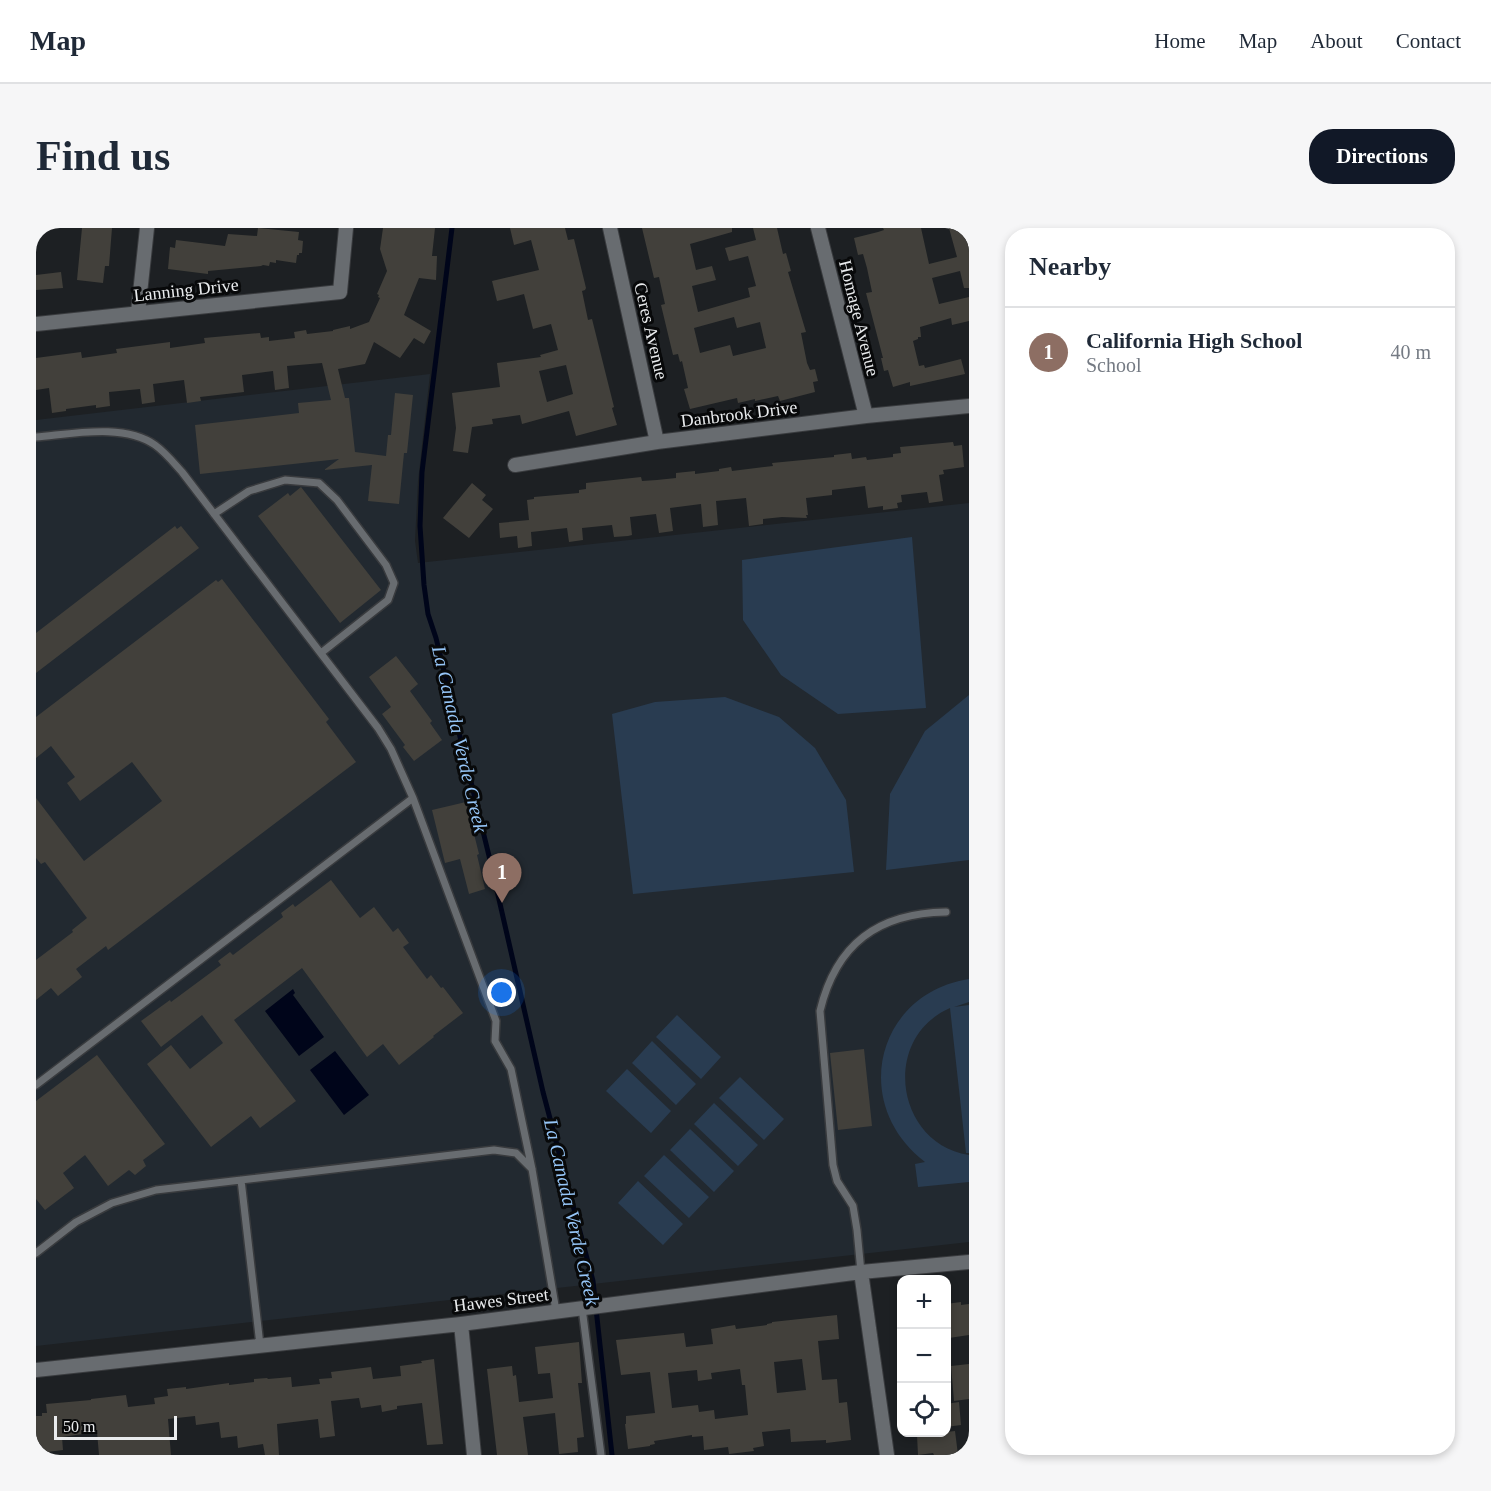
<!DOCTYPE html>
<meta charset="utf-8">
<style>
:root{--surface:#fff;--page:#f6f6f7;--text:#1f2937;--muted:#747a83;--line:#e0e1e3;--accent:#111827}
body{margin:0;font-family:"Times New Roman",serif;background:var(--page);color:var(--text)}
.controls{position:absolute;right:18px;bottom:18px;display:grid;overflow:hidden;border-radius:12px;box-shadow:0 3px 9px #0003}
.controls button{width:54px;height:54px;display:grid;place-items:center;padding:0;border:0;border-bottom:2px solid var(--line);background:var(--surface);color:var(--text);font:30px sans-serif}
.scale{position:absolute;left:18px;bottom:15px;width:123px;box-sizing:border-box;padding-left:6px;border:3px solid #e9ebed;border-top:0;font-size:16px;line-height:21px;white-space:nowrap;color:#e9ebed;-webkit-text-stroke:4px #08090a;paint-order:stroke}
.you{position:absolute;left:466px;top:765px;width:21px;height:21px;margin:-15px;border:4px solid #fff;border-radius:50%;background:#1a73e8;box-shadow:0 0 0 9px #1a73e833}
.badge{display:grid;place-items:center;width:39px;height:39px;border-radius:50%;background:var(--accent);color:#fff;font-size:20px;font-weight:700}
.pin{position:absolute;translate:-50% -50px;filter:drop-shadow(0 2px 3px #0008)}
.pin::after{content:'';position:absolute;top:32px;width:21px;height:18px;background:inherit;clip-path:polygon(0 0,100% 0,50% 100%)}
.list{margin:0;padding:0;list-style:none}
h2{display:flex;justify-content:space-between;align-items:center;height:78px;margin:0;padding:0 24px;font-size:26px}
h2 small{font-size:20px;font-weight:400;color:var(--muted)}
.list li{display:grid;grid-template-columns:39px 1fr auto;gap:18px;align-items:center;box-sizing:border-box;height:90px;padding:0 24px;border-top:2px solid var(--line)}
.list b{display:block;font-size:22px;white-space:nowrap}
.list p{margin:0;font-size:20px;white-space:nowrap;color:var(--muted)}
.list em{font-size:20px;font-style:normal;color:var(--muted)}
.icon{flex:none;width:33px;height:33px;fill:none;stroke:currentColor;stroke-width:2;stroke-linecap:round;stroke-linejoin:round}
.map{position:relative;flex:none;width:933px;height:1227px;overflow:hidden;border-radius:24px}
header{display:flex;align-items:center;gap:36px;box-sizing:border-box;height:84px;padding:0 30px;background:var(--surface);border-bottom:2px solid var(--line)}
header strong{font-size:28px}
nav{display:flex;gap:33px;margin-inline-start:auto;font-size:21px}
.intro{display:flex;align-items:center;justify-content:space-between;box-sizing:border-box;height:144px;padding:0 36px}
h1{margin:0;font-size:42px}
.button{padding:15px 27px;border-radius:24px;background:var(--accent);color:#fff;font-size:21px;font-weight:700}
main{display:flex;gap:36px;padding:0 36px}
aside{flex:1;background:var(--surface);border-radius:24px;box-shadow:0 3px 9px #0003}
.map>svg:first-child{display:block}
</style>
<header>
<strong>Map</strong>
<nav><a>Home</a><a>Map</a><a>About</a><a>Contact</a></nav>
</header>
<div class="intro"><h1>Find us</h1><a class="button">Directions</a></div>
<main>
<div class="map">
<svg width="933" height="1227" viewBox="0 0 933 1227">
<rect width="100%" height="100%" fill="#1d2023"/>
<path fill="#222930" d="M 394,146 L 382,253 L 379,313 L 382,335 L 933,275 L 933,1014 L 0,1118 L 0,192 Z"/>
<path fill="#293c51" d="M 876,309 L 890,480 L 802,486 L 745,447 L 707,392 L 706,332 Z
M 933,467 L 933,632 L 850,642 L 854,566 L 889,503 Z
M 689,469 L 743,489 L 779,520 L 810,572 L 818,644 L 597,666 L 576,486 L 619,474 Z
M 933,751 L 933,774 L 918,779 L 933,777 L 933,925 L 930,925 L 914,780 C 845,810 859,915 933,927 L 933,954 L 882,959 L 879,936 L 889,934 C 814,877 839,766 933,751 Z
M 641,787 L 685,829 L 665,851 L 620,809 Z
M 616,813 L 660,856 L 640,877 L 596,835 Z
M 591,841 L 635,883 L 615,905 L 570,863 Z
M 704,849 L 748,891 L 728,912 L 683,870 Z
M 678,875 L 722,917 L 702,938 L 658,896 Z
M 654,901 L 698,943 L 678,964 L 634,922 Z
M 628,927 L 673,969 L 653,990 L 608,948 Z
M 602,953 L 647,996 L 627,1017 L 582,975 Z"/>
<path fill="#00051a" d="M 257,761 L 259,765 L 257,767 L 288,809 L 263,828 L 229,783 Z
M 299,823 L 333,867 L 308,887 L 274,842 Z"/>
<g fill="none" stroke-linecap="round" stroke-linejoin="round">
<path stroke="#00051a" stroke-width="5" d="M 416,0 L 386,244 L 384,298 L 388,357 L 392,386 L 400,410 L 454,632 L 507,864 L 557,1053 L 576,1227"/>
</g>
<path fill="#42403b" fill-rule="evenodd" d="M 46,0 L 76,0 L 73,38 L 69,38 L 67,55 L 41,52 Z
M 222,0 L 263,4 L 262,12 L 267,13 L 266,25 L 263,25 L 263,27 L 261,27 L 260,35 L 240,32 L 240,35 L 234,34 L 233,38 L 227,37 L 225,38 L 172,43 L 172,46 L 132,41 L 134,19 L 139,20 L 140,12 L 189,18 L 192,6 L 221,8 Z
M 347,0 L 399,0 L 396,28 L 401,28 L 400,52 L 383,50 L 368,87 L 395,103 L 388,116 L 378,110 L 364,130 L 338,114 L 329,136 L 302,141 L 309,170 L 313,170 L 319,224 L 350,228 L 352,207 L 355,207 L 359,165 L 377,167 L 371,225 L 368,225 L 363,276 L 332,273 L 336,237 L 288,242 L 303,231 L 164,246 L 159,197 L 263,185 L 262,175 L 295,172 L 286,135 L 251,138 L 253,160 L 239,162 L 237,143 L 206,147 L 208,164 L 164,169 L 165,173 L 151,175 L 148,152 L 117,156 L 119,174 L 106,176 L 104,161 L 73,164 L 74,178 L 60,180 L 60,177 L 30,181 L 30,183 L 16,185 L 13,160 L 0,162 L 0,130 L 45,124 L 46,130 L 81,125 L 80,121 L 134,114 L 134,120 L 169,115 L 168,110 L 224,105 L 225,110 L 233,109 L 233,113 L 259,110 L 258,104 L 270,102 L 271,106 L 297,103 L 297,102 L 314,98 L 314,101 L 333,94 L 344,70 L 342,69 L 343,67 L 341,66 L 351,43 L 344,21 Z
M 474,0 L 529,0 L 532,12 L 538,11 L 550,60 L 549,62 L 546,63 L 552,92 L 556,91 L 578,179 L 576,180 L 581,197 L 540,208 L 533,183 L 486,196 L 484,187 L 456,191 L 457,196 L 436,199 L 432,225 L 417,223 L 420,200 L 416,165 L 464,159 L 461,135 L 505,129 L 504,127 L 522,122 L 515,96 L 497,101 L 488,66 L 461,73 L 456,53 L 503,42 L 495,12 L 478,17 ZM 530,137 L 537,166 L 511,174 L 503,143 Z
M 606,0 L 696,0 L 696,4 L 654,16 L 660,42 L 676,38 L 680,52 L 656,58 L 662,84 L 714,69 L 712,60 L 720,58 L 712,28 L 693,33 L 689,20 L 720,12 L 717,0 L 741,0 L 747,26 L 750,25 L 755,43 L 752,44 L 770,104 L 765,105 L 771,135 L 774,142 L 779,141 L 782,153 L 777,154 L 779,164 L 744,173 L 742,168 L 719,173 L 719,171 L 702,175 L 701,170 L 654,181 L 648,161 L 652,160 L 646,133 L 644,134 L 642,126 L 637,127 L 625,77 L 629,76 L 623,49 L 618,50 ZM 698,89 L 701,100 L 724,94 L 730,120 L 697,128 L 694,117 L 664,125 L 658,100 Z
M 847,0 L 885,0 L 893,36 L 921,29 L 913,0 L 933,0 L 933,60 L 928,60 L 924,43 L 896,50 L 903,76 L 933,69 L 933,93 L 916,97 L 915,90 L 884,99 L 885,109 L 882,109 L 882,111 L 877,113 L 883,138 L 888,137 L 889,140 L 925,131 L 929,146 L 874,158 L 874,154 L 857,159 L 852,142 L 848,143 L 845,130 L 847,130 L 830,65 L 836,64 L 831,40 L 827,26 L 822,27 L 818,10 L 842,4 L 848,2 Z
M 25,44 L 27,60 L 0,62 L 0,47 Z
M 917,214 L 918,218 L 926,217 L 928,239 L 907,242 L 908,246 L 903,247 L 907,273 L 893,275 L 891,264 L 865,267 L 866,274 L 861,275 L 862,280 L 847,282 L 847,278 L 832,280 L 829,258 L 796,262 L 796,267 L 770,270 L 772,287 L 770,287 L 771,290 L 746,289 L 727,291 L 727,296 L 713,298 L 710,270 L 680,273 L 682,297 L 667,299 L 665,276 L 634,280 L 637,303 L 623,305 L 620,286 L 594,289 L 596,307 L 592,308 L 578,309 L 576,297 L 546,300 L 547,312 L 533,314 L 531,300 L 495,304 L 496,318 L 482,320 L 481,308 L 464,310 L 463,295 L 493,292 L 491,272 L 498,271 L 498,269 L 543,265 L 543,262 L 550,261 L 550,255 L 605,249 L 606,253 L 621,252 L 640,250 L 640,245 L 659,243 L 659,246 L 683,243 L 683,241 L 695,239 L 696,243 L 737,238 L 736,235 L 798,229 L 798,227 L 815,225 L 816,231 L 830,229 L 831,232 L 857,229 L 857,226 L 865,225 L 864,219 Z
M 436,255 L 450,267 L 446,272 L 457,281 L 433,310 L 407,290 Z
M 265,259 L 345,362 L 304,395 L 222,288 L 252,265 L 254,268 Z
M 139,298 L 141,301 L 145,298 L 163,320 L 0,445 L 0,405 Z
M 186,351 L 293,491 L 290,494 L 320,534 L 72,722 L 70,718 L 40,741 L 46,749 L 22,768 L 15,760 L 0,772 L 0,732 L 37,704 L 36,702 L 51,690 L 9,634 L 5,636 L 0,630 L 0,570 L 48,633 L 126,573 L 96,534 L 44,573 L 31,555 L 39,549 L 15,518 L 0,530 L 0,489 L 180,352 L 182,354 Z
M 360,428 L 382,456 L 374,463 L 396,493 L 394,495 L 406,512 L 378,533 L 367,519 L 369,517 L 346,486 L 355,479 L 333,449 Z
M 430,574 L 443,626 L 441,627 L 449,661 L 433,666 L 424,631 L 409,635 L 396,582 Z
M 295,652 L 324,690 L 338,679 L 357,704 L 362,700 L 373,715 L 367,719 L 391,751 L 395,747 L 405,760 L 407,759 L 427,785 L 397,808 L 398,809 L 363,837 L 347,816 L 331,829 L 266,740 L 198,792 L 260,873 L 224,900 L 215,888 L 175,919 L 111,836 L 135,817 L 154,841 L 187,815 L 166,787 L 125,819 L 105,793 L 134,772 L 135,774 L 185,737 L 182,733 L 194,724 L 197,727 L 247,689 L 245,685 L 257,676 L 259,679 Z
M 828,821 L 836,898 L 802,902 L 794,825 Z
M 61,827 L 129,916 L 107,932 L 110,938 L 99,947 L 93,942 L 72,958 L 49,927 L 27,945 L 38,960 L 9,982 L 0,971 L 0,873 Z
M 925,1074 L 925,1077 L 933,1076 L 933,1107 L 913,1110 L 910,1076 Z
M 801,1087 L 803,1111 L 782,1113 L 786,1152 L 801,1151 L 803,1175 L 811,1174 L 815,1212 L 790,1215 L 790,1212 L 755,1214 L 754,1201 L 726,1204 L 728,1218 L 717,1220 L 718,1223 L 693,1226 L 692,1219 L 668,1222 L 667,1208 L 656,1209 L 656,1207 L 618,1213 L 619,1216 L 614,1217 L 614,1218 L 592,1221 L 589,1196 L 590,1196 L 590,1188 L 619,1185 L 614,1144 L 585,1147 L 580,1112 L 648,1105 L 650,1119 L 677,1116 L 675,1101 L 699,1097 L 700,1101 L 731,1097 L 731,1096 L 736,1095 L 736,1094 ZM 766,1131 L 770,1162 L 741,1165 L 738,1134 ZM 704,1141 L 706,1157 L 709,1157 L 712,1187 L 679,1191 L 678,1182 L 663,1184 L 662,1177 L 636,1180 L 632,1145 L 661,1142 L 662,1153 L 676,1151 L 675,1145 Z
M 543,1114 L 546,1155 L 542,1155 L 548,1209 L 541,1210 L 542,1224 L 523,1226 L 519,1185 L 487,1189 L 492,1227 L 461,1227 L 451,1141 L 476,1138 L 477,1148 L 480,1147 L 483,1174 L 517,1170 L 514,1145 L 502,1146 L 499,1119 Z
M 398,1131 L 407,1216 L 391,1217 L 386,1175 L 361,1178 L 361,1181 L 346,1184 L 345,1177 L 325,1180 L 323,1170 L 295,1173 L 299,1208 L 284,1210 L 282,1191 L 241,1196 L 243,1227 L 229,1227 L 227,1216 L 202,1220 L 201,1208 L 185,1210 L 183,1194 L 160,1197 L 159,1188 L 132,1191 L 135,1227 L 63,1227 L 61,1204 L 26,1209 L 27,1222 L 3,1225 L 2,1215 L 0,1215 L 0,1188 L 6,1188 L 6,1185 L 11,1185 L 10,1176 L 55,1172 L 55,1171 L 90,1167 L 92,1179 L 119,1176 L 118,1170 L 132,1168 L 131,1161 L 150,1159 L 150,1161 L 193,1155 L 193,1157 L 218,1154 L 218,1151 L 231,1150 L 232,1151 L 255,1149 L 256,1159 L 284,1156 L 283,1151 L 296,1150 L 295,1144 L 335,1139 L 337,1151 L 365,1148 L 364,1138 L 386,1135 L 385,1133 Z
M 933,1136 L 933,1171 L 918,1173 L 915,1138 Z
M 923,1174 L 925,1197 L 910,1199 L 910,1176 Z
M 919,1203 L 922,1227 L 898,1227 L 897,1225 L 882,1227 L 881,1207 Z"/>
<g fill="none" stroke-linecap="round" stroke-linejoin="round">
<g stroke="#393b3e" stroke-width="10">
<path id="service" d="M 0,209 C 36,206 88,195 119,217 C 129,224 137,234 146,244 L 342,500 L 355,521 L 377,570 L 460,793 L 459,813 L 475,841 L 496,941 L 520,1083
M 178,286 L 213,263 L 249,252 L 283,255 L 301,272 L 350,337 L 358,355 L 352,372 L 285,425
M 0,857 L 377,570
M 205,952 L 224,1117
M 0,1025 L 40,994 L 76,975 L 120,962 L 458,922 L 480,925 L 496,941
M 825,1044 L 821,1002 L 817,978 L 801,953 L 797,937 L 784,783 C 800,716 842,685 910,684
M 546,1080 L 565,1227"/>
</g>
<g stroke="#393b3e" stroke-width="16">
<path id="minor" d="M 574,0 L 621,214
M 782,0 L 830,188
M 102,84 L 111,0
M 0,96 L 304,64 L 310,0
M 479,237 L 621,214 L 830,188 L 933,178
M 825,1044 L 851,1227
M 425,1096 L 438,1227
M 0,1142 L 425,1096 L 825,1044 L 933,1034"/>
</g>
<use href="#service" stroke="#686c70" stroke-width="7"/>
<use href="#minor" stroke="#686c70" stroke-width="14"/>
</g>
<g text-anchor="middle" stroke-width="6" stroke-linejoin="round" paint-order="stroke">
<g font-size="18" fill="#e9ebed" stroke="#08090a">
<text transform="translate(150 62) rotate(-6)" y="6">Lanning Drive</text>
<text transform="translate(823 90) rotate(76)" y="6">Homage Avenue</text>
<text transform="translate(615 103) rotate(77)" y="6">Ceres Avenue</text>
<text transform="translate(703 186) rotate(-7)" y="6">Danbrook Drive</text>
<text transform="translate(465 1072) rotate(-7)" y="6">Hawes Street</text>
</g>
<g font-size="20" font-style="italic" fill="#96c6f8" stroke="#08090a">
<text transform="translate(424 511) rotate(77)" y="7">La Canada Verde Creek</text>
<text transform="translate(536 984) rotate(77)" y="7">La Canada Verde Creek</text>
</g>
</g>
</svg>
<div class="controls">
<button>+</button>
<button>−</button>
<button><svg class="icon" aria-label="locate" viewBox="0 0 24 24"><circle cx="12" cy="12" r="6"/><path d="M12 2v4M12 18v4M2 12h4M18 12h4"/></svg></button>
</div>
<div class="scale">50 m</div>
<div class="you"></div>
<div class="pin badge" style="left:466px;top:675px;background:#8d6e63">1</div>
</div>
<aside>
<h2>Nearby<small></small></h2>
<ul class="list">
<li><span class="badge" style="background:#8d6e63">1</span><div><b>California High School</b><p>School</p></div><em>40 m</em></li>
</ul>
</aside>
</main>
